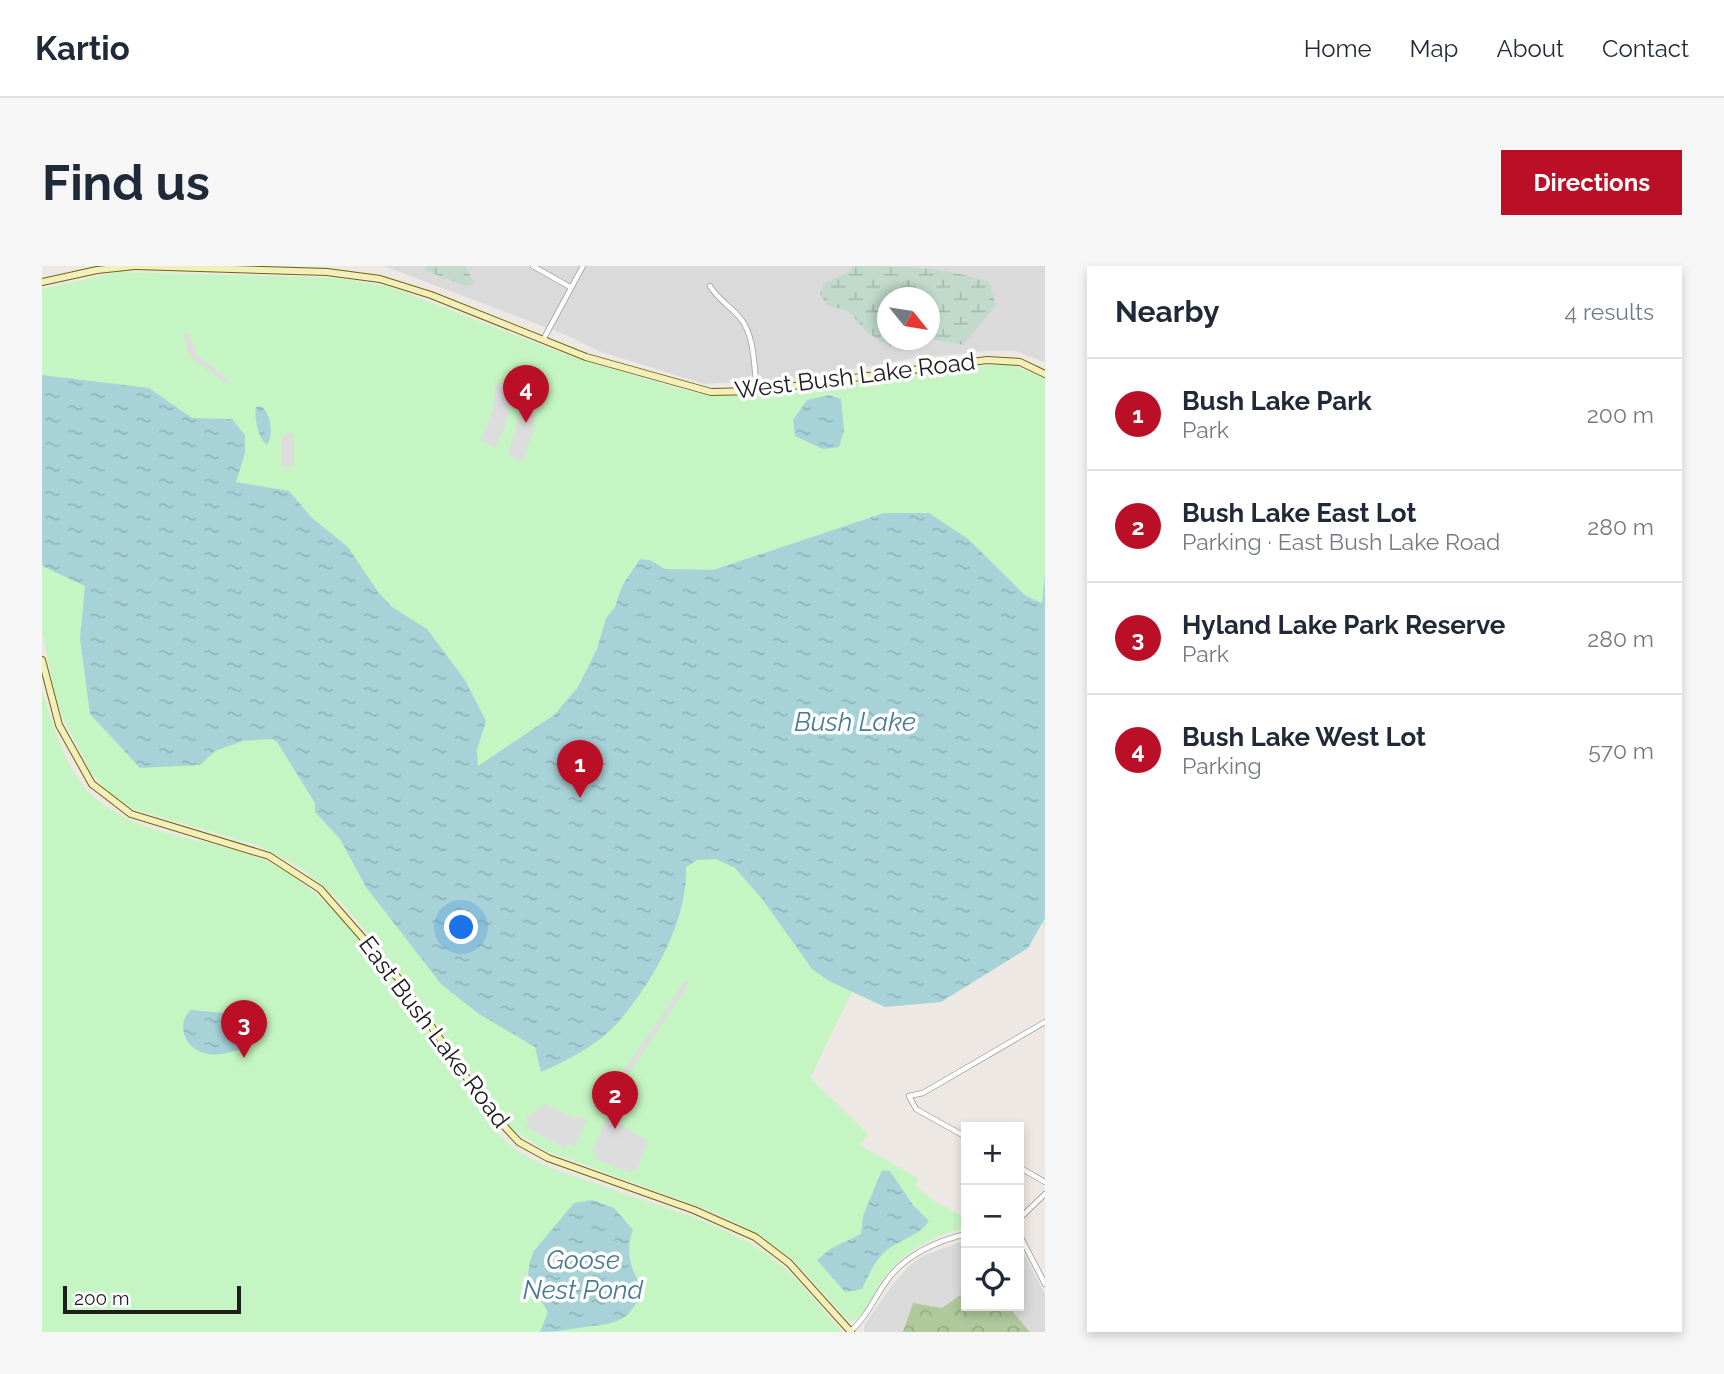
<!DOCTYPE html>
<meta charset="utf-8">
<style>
:root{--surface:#fff;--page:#f6f6f7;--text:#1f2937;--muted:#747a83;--line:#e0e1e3;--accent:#ba0f26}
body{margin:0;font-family:Raleway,sans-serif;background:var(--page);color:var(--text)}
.controls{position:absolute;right:21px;bottom:21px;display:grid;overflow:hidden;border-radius:0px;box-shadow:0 4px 10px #0003}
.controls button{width:63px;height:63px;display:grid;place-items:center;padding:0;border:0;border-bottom:2px solid var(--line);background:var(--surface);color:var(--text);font:35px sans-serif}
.compass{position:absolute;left:835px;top:21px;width:63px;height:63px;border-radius:50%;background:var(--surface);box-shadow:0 4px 10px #0003;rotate:120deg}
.scale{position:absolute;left:21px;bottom:18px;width:178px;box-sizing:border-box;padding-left:7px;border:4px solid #1d1d1d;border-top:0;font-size:19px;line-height:24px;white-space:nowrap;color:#1d1d1d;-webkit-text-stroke:5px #fff;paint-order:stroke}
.you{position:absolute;left:420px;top:662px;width:24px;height:24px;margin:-18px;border:5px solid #fff;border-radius:50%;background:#1a73e8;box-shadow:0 0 0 10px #1a73e833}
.badge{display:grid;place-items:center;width:46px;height:46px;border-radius:50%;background:var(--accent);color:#fff;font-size:23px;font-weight:700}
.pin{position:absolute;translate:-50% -58px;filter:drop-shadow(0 2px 4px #0008)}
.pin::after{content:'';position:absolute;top:37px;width:24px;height:21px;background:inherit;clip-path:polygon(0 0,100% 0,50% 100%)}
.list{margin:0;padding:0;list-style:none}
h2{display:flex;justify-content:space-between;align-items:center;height:91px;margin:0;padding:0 28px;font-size:30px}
h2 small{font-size:23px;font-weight:400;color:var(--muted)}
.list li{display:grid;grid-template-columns:46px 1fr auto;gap:21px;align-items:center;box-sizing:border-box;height:112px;padding:0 28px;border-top:2px solid var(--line)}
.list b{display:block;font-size:26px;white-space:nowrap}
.list p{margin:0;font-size:23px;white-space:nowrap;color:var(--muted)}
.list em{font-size:23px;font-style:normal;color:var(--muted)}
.icon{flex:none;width:38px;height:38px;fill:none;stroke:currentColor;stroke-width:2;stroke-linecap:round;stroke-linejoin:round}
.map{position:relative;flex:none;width:1003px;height:1066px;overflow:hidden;border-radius:0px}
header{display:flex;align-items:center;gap:42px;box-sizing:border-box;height:98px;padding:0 35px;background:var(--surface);border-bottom:2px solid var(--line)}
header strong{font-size:33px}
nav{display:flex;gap:38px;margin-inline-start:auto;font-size:24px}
.intro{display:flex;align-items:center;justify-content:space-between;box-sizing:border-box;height:168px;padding:0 42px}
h1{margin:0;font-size:49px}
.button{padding:18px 32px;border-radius:0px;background:var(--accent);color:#fff;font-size:24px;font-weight:700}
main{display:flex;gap:42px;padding:0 42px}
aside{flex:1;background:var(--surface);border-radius:0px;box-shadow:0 4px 10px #0003}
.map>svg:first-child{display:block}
</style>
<header>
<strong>Kartio</strong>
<nav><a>Home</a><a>Map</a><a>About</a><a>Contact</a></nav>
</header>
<div class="intro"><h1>Find us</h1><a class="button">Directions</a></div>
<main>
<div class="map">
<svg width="1003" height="1066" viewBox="0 0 1003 1066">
<defs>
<pattern id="forest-crowns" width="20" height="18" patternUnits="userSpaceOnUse" patternTransform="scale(1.75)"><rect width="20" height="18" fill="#afc99b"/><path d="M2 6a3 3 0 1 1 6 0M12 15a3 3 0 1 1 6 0" fill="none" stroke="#96ac85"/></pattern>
<pattern id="wetland-marsh" width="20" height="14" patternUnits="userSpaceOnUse" patternTransform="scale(1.75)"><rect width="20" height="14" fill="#c1dacb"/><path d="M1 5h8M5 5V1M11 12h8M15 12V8" fill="none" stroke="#a5bbae"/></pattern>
<pattern id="water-ripples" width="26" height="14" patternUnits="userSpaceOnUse" patternTransform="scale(1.75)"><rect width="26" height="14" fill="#a7d3d8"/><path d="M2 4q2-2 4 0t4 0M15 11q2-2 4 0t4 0" fill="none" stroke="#8fb5b9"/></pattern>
</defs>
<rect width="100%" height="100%" fill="#ede8e3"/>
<path fill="#dbdada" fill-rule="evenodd" d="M 342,0 L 1003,0 L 1003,96 L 973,85 L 945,85 L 875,92 L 745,114 L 662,118 L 557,85 L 524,69 ZM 846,32 L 888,32 L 888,74 L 846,74 Z
M 924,974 L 924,1025 L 900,1043 L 871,1038 L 861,1066 L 822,1066 L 822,1060 L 848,1022 L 867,1000 L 881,990 Z
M 977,979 L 1003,1028 L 1003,1066 L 988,1066 L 966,1040 L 977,1040 Z"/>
<path fill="url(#forest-crowns)" d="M 924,1025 L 924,1040 L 966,1040 L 988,1066 L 861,1066 L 871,1037 L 900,1042 Z"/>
<path fill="url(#wetland-marsh)" d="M 386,0 L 423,0 L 433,18 L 424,20 L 382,4 Z
M 810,0 C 860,0 898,0 947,16 L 954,39 L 921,79 L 888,73 L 888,32 L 846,32 L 846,74 L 887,74 L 868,80 L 847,80 L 825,66 L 806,45 L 784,39 L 778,27 L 781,18 L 809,5 Z"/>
<path fill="#c5f5c3" d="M 77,6 L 296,12 L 348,21 L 527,90 L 649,126 L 675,130 L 718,130 L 951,99 L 973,100 L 1003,112 L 1003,660 L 999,658 L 986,682 L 899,736 L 843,741 L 810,726 L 768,812 L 826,868 L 818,879 L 877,913 L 873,919 L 892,935 L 924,952 L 924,962 C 894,968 864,984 845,1008 C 833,1023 827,1041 814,1054 L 807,1055 L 752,995 L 719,969 L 674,947 L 502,884 L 469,862 L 357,705 L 299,636 L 259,602 L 215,579 L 91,543 L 68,528 L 49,507 L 20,450 L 12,425 L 0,363 L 0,23 Z
M 0,425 C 11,458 21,497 44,523 C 85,568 152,570 206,588 C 230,596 252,609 271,626 C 323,670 365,732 402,789 C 423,820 443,860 473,883 C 501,903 540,912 572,924 C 625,943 684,958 730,992 C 757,1012 778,1041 800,1066 L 0,1066 Z"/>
<path fill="#ddd" d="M 141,67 L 146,67 L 157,91 L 185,113 L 183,117 L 153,95 L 146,86 Z
M 454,117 L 459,117 L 464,126 L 471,126 L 464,157 L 454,182 L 439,174 L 451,142 Z
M 494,120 L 492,162 L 480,197 L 466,188 L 477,150 L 478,122 Z
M 252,167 L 252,200 L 240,200 L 240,169 Z
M 643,715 L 648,715 L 635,736 L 587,807 L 581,806 Z
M 581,824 L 591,828 L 578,859 L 606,874 L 595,904 L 591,903 L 589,907 L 552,893 L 554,888 L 550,886 L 574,828 L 578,830 Z
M 504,838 L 531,851 L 545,852 L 533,880 L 526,877 L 524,883 L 484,861 L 487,855 L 484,851 Z"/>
<path fill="url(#water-ripples)" d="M 0,109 L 107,122 L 150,152 L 190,153 L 203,169 L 203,187 L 194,216 L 247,225 L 270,252 L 306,281 L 336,326 L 350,341 L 385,363 L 423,414 L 444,455 L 435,484 L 436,500 L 512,449 L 536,421 L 555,383 L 564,352 L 573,341 L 580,320 L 598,293 L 608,294 L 623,303 L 671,304 L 842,247 L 887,247 L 926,273 L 984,330 L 1000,337 L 1003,308 L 1003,652 L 986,682 L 899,736 L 843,741 L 787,715 L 770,703 L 721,634 L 693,602 L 674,593 L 655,594 L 644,601 C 646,654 612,713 579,753 C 559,777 527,794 499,806 L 493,781 L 437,748 L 399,718 L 324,621 L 298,573 L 273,546 L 273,537 L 235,476 L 230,473 L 201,475 L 173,485 L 158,499 L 98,502 L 48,448 L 38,373 L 43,320 L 0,300 Z
M 787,129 L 799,133 L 802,164 L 797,181 L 781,183 L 753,170 L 751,154 L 765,134 Z
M 219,140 C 229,147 232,169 225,179 C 216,172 212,152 214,141 Z
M 149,744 L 193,748 L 204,757 L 212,757 L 223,769 C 209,780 184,791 166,788 C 143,785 133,758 149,744 Z
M 840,904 L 848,905 L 871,939 L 887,955 C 877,969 863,972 849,981 C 835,990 827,1008 820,1023 L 803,1026 L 775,994 L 788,983 L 819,968 L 821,950 Z
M 550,934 L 572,942 L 591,964 C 582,988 590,1004 601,1025 C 585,1057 576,1057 543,1061 C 528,1063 515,1066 498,1066 L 506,1046 L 486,1013 L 487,1000 L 491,986 L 532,937 Z"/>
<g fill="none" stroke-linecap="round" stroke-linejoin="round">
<g stroke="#9e9e9e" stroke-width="6">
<path id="street" d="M 491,0 L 528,21
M 668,20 C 676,34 689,40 699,53 C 713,71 712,102 715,125
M 501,74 L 541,0
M 924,871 L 874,843 L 867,830 L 881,827 L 1003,756
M 977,901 L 1003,916
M 977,953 L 1003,928
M 977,968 L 1003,1018
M 809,1065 C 824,1051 830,1037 841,1020 C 860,990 891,976 924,968"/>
</g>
<g stroke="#6a680d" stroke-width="8">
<path id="secondary" d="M 94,0 L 285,6 L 338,13 L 389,29 L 544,91 L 669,126 L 715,125 L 945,94 L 978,96 L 1003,108
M 0,16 L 55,4 L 93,0
M 0,394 L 17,459 L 50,518 L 89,548 L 227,590 L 278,623 L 356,712 L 447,844 L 477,876 L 506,892 L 652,944 L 713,971 L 747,997 L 809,1066"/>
</g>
<use href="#street" stroke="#fff" stroke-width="4.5"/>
<use href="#secondary" stroke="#f4efba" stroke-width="6"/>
</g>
<g text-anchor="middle" stroke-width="7" stroke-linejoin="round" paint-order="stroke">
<g font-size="24" fill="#1d1d1d" stroke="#fff">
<text transform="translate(813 110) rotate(-7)" y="8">West Bush Lake Road</text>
<text transform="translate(392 766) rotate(53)" y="8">East Bush Lake Road</text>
</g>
<g font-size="26" font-style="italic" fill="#4b7a95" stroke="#fff">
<text x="813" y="465">Bush Lake</text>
<text x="541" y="1003">Goose<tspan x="541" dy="30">Nest Pond</tspan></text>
</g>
</g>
</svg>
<div class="controls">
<button>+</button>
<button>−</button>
<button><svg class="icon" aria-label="locate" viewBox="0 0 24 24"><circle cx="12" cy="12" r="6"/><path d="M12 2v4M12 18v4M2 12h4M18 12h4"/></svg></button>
</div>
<svg class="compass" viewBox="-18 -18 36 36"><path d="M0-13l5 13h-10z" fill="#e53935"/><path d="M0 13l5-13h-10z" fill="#747a83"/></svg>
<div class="scale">200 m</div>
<div class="you"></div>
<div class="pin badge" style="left:538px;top:532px">1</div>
<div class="pin badge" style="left:573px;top:863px">2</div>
<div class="pin badge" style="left:202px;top:792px">3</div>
<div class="pin badge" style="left:484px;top:157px">4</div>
</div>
<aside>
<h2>Nearby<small>4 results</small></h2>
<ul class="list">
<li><span class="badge">1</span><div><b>Bush Lake Park</b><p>Park</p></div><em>200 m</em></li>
<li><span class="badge">2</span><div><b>Bush Lake East Lot</b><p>Parking · East Bush Lake Road</p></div><em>280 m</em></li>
<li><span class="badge">3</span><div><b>Hyland Lake Park Reserve</b><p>Park</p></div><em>280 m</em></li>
<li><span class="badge">4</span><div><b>Bush Lake West Lot</b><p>Parking</p></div><em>570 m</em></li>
</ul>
</aside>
</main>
